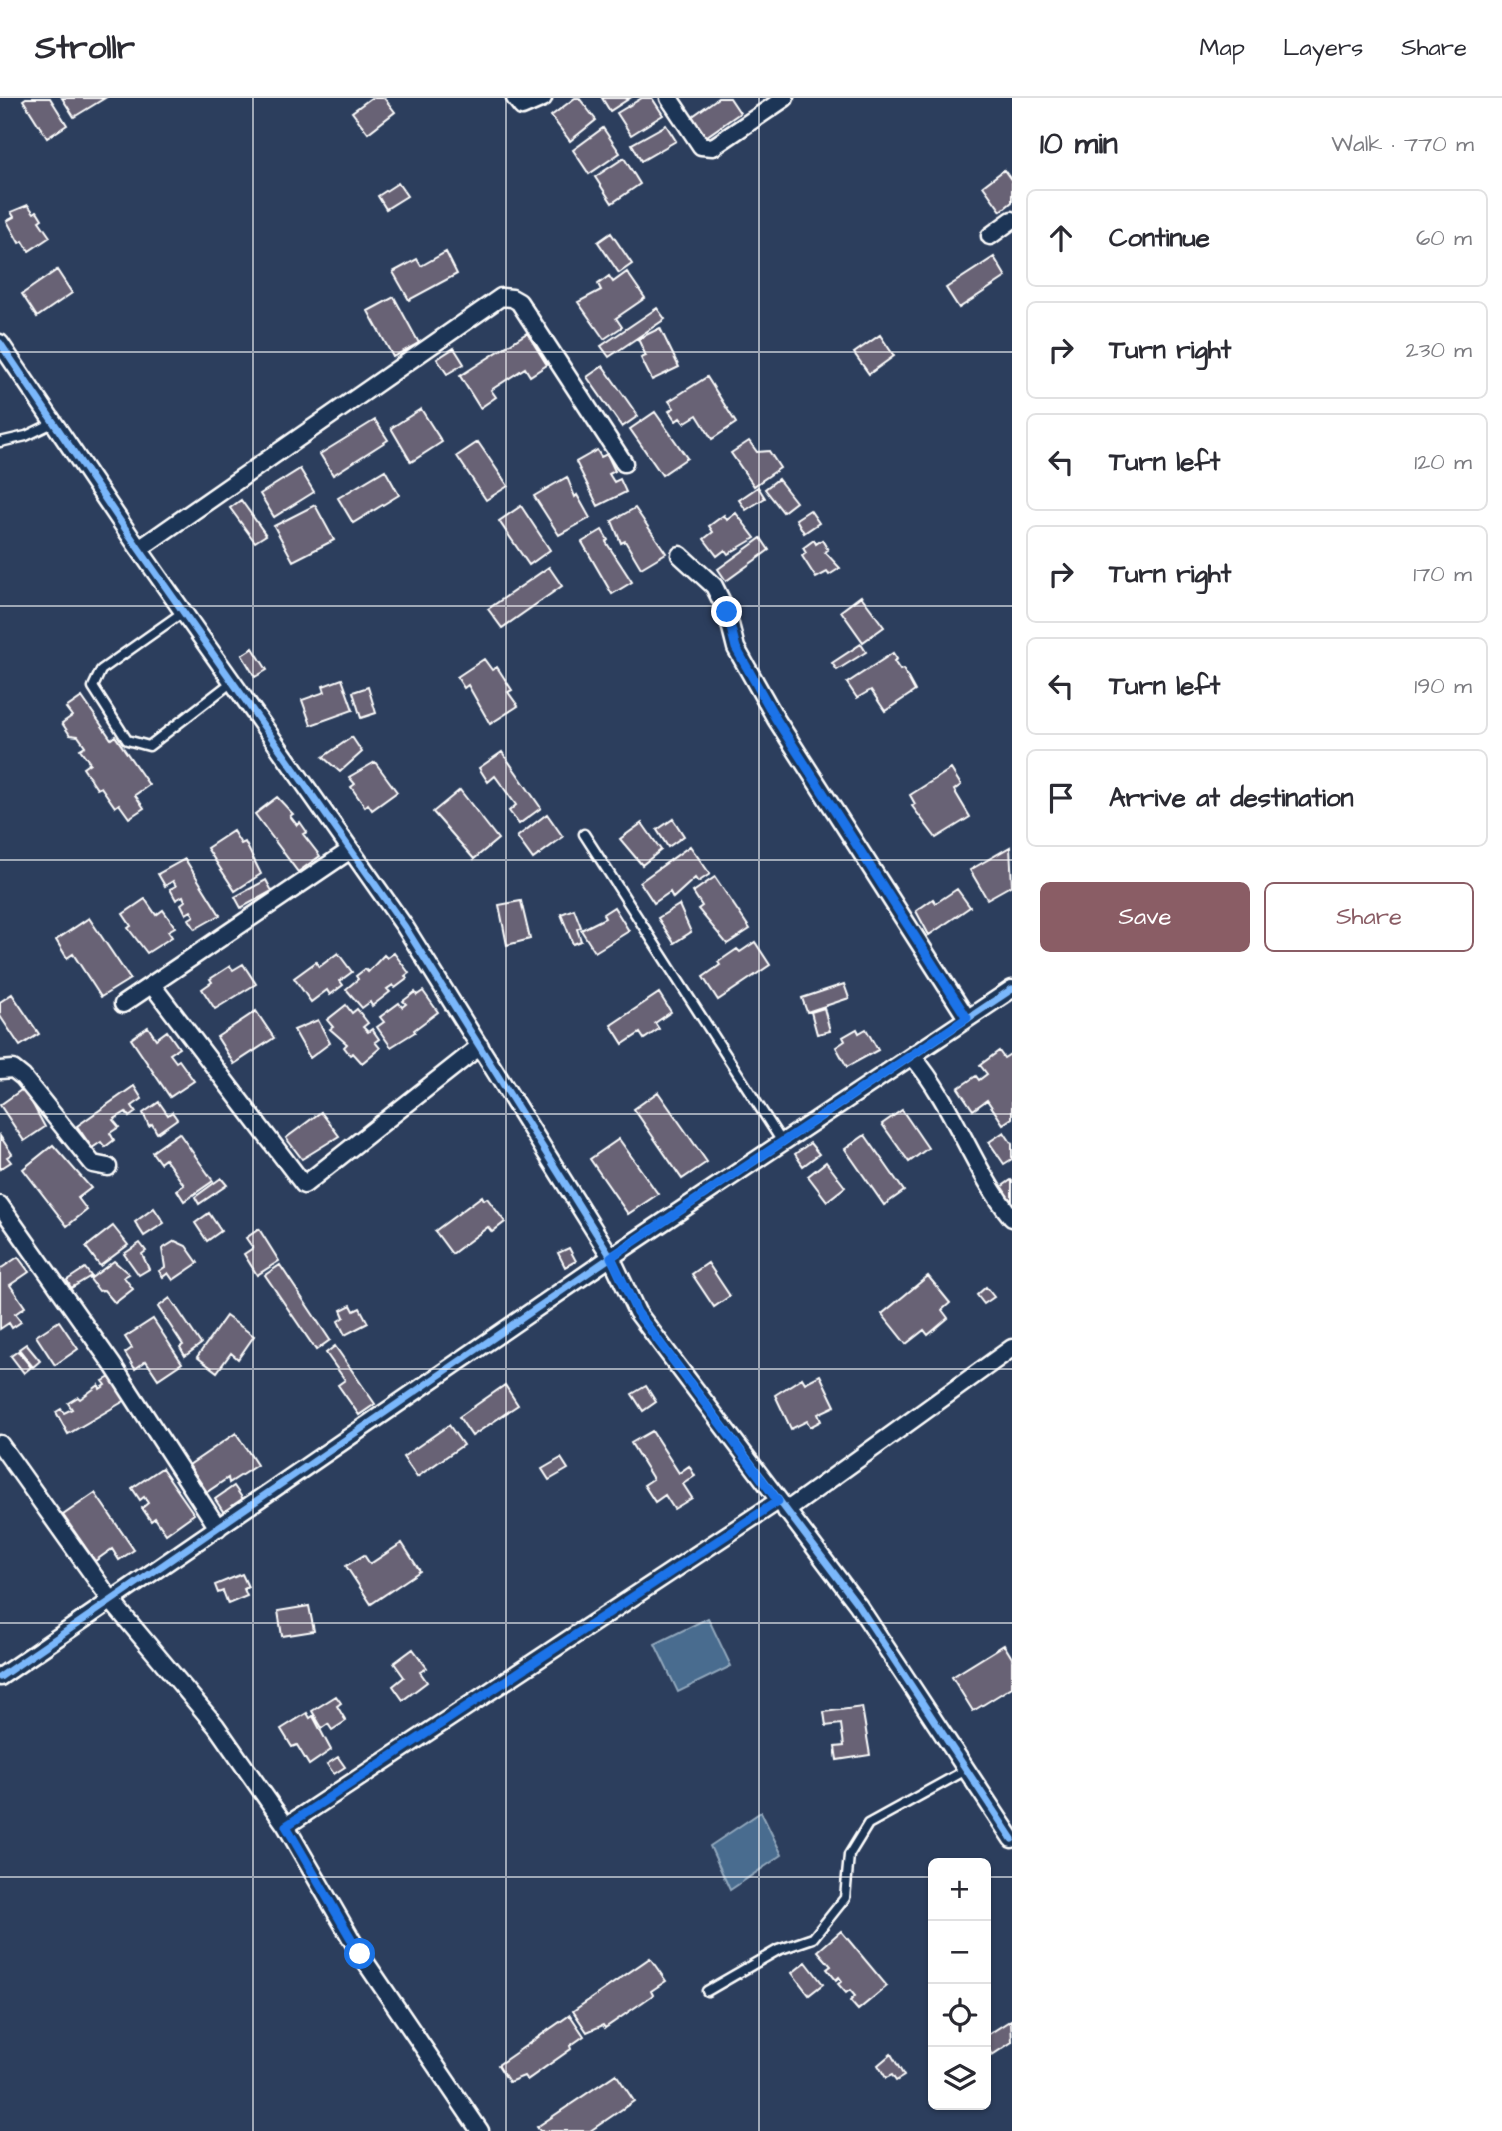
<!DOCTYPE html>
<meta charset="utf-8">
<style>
:root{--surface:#fff;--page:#f7f7f7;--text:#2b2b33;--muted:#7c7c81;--line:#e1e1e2;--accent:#8a5d65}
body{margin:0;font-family:"Architects Daughter",sans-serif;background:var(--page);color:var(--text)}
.controls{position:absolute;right:21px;bottom:21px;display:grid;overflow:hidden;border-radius:10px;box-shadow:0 2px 5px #0004}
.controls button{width:63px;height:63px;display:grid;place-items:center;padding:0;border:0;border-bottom:2px solid var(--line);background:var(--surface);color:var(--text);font:35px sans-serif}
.stop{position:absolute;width:21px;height:21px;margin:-16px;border:5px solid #1a73e8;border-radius:50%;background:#fff}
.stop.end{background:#1a73e8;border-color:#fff;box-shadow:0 2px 7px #0008}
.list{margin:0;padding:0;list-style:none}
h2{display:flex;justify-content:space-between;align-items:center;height:91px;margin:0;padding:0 28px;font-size:30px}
h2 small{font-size:23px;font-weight:400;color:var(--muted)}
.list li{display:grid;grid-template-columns:46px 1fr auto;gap:21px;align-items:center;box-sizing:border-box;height:98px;margin:0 14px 14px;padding:0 14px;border:2px solid var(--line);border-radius:10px}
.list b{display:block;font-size:26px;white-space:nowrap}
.list em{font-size:23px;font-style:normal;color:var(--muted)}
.actions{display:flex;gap:14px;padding:21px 28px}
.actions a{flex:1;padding:16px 0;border:2px solid var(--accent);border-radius:10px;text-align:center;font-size:24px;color:var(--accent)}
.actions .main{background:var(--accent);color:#fff}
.icon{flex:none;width:38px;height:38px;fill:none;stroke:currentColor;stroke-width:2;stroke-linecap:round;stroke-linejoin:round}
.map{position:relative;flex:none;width:1012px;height:2033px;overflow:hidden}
header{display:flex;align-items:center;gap:42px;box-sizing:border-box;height:98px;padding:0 35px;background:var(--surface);border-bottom:2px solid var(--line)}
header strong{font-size:33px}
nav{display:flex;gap:38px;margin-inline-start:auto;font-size:24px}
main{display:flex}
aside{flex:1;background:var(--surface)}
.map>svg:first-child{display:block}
</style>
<header>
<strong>Strollr</strong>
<nav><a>Map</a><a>Layers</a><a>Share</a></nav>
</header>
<main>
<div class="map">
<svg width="1012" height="2033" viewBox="0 0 1012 2033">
<rect width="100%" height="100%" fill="#2c3e5d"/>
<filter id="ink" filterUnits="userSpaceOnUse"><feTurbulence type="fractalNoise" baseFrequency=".0143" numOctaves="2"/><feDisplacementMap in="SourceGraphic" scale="14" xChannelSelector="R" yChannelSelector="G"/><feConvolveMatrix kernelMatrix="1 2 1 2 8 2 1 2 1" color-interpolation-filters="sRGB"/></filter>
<g filter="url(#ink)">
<path fill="#486c8f" stroke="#91a7bc" stroke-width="2" d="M 708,1520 L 731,1568 L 678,1594 L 655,1546 Z
M 761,1714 L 782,1757 L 730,1792 L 710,1748 Z"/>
<path fill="#686275" stroke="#fff" stroke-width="2" d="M 26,0 L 50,0 L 67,27 L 47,40 L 23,2 Z
M 62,0 L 105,0 L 74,19 Z
M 371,0 L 384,0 L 395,14 L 368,35 L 352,14 Z
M 575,0 L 579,0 L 596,22 L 570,43 L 551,18 Z
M 602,0 L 630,0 L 610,13 Z
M 642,0 L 652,0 L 663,17 L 631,37 L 617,15 Z
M 718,0 L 730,0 L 740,15 L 704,40 L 690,20 Z
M 666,27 L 676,43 L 641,63 L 632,46 Z
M 603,30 L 620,55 L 589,76 L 573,52 Z
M 624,60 L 640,86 L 612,105 L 595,79 Z
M 1004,72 L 1012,83 L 1012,104 L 1001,113 L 983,88 Z
M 398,85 L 407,98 L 386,111 L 378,98 Z
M 28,107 L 34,115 L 37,113 L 42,121 L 39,123 L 50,139 L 29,153 L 23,143 L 19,145 L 7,123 L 14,119 L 11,114 Z
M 611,135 L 632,166 L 619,175 L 598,144 Z
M 446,154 L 457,176 L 409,202 L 393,174 L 417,161 L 421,168 Z
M 994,159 L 1006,179 L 959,210 L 946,190 Z
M 57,172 L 72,195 L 37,219 L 22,196 Z
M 627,174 L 645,200 L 616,220 L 622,229 L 604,241 L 578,204 L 601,192 L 598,186 L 609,178 L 613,184 Z
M 394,199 L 419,245 L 393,259 L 368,213 Z
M 657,210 L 665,221 L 609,259 L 601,248 Z
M 660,230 L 679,269 L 652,282 L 641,260 L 646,258 L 638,241 Z
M 527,235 L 547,267 L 530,278 L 525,270 L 491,292 L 496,299 L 480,310 L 460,278 Z
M 880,237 L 894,258 L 869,276 L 854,255 Z
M 454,250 L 464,266 L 447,276 L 437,261 Z
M 603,268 L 638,318 L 622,329 L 587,279 Z
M 707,279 L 736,325 L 712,341 L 697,317 L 684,325 L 680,320 L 676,323 L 669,313 L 674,310 L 669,303 Z
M 421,311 L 442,344 L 411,364 L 391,330 Z
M 655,314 L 687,360 L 662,377 L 630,331 Z
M 375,322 L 388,342 L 333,377 L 320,356 Z
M 749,343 L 757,354 L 769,353 L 780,370 L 754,388 L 731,355 Z
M 478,344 L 508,388 L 486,402 L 457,358 Z
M 597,352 L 601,359 L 607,356 L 615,373 L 609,376 L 614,384 L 620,381 L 626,394 L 598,408 L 576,364 Z
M 300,371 L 314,394 L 274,419 L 260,396 Z
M 385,372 L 399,397 L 353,425 L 338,400 Z
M 567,379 L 575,399 L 577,397 L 590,420 L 559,437 L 534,398 Z
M 778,381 L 796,404 L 783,414 L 765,391 Z
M 758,389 L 765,400 L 746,412 L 739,402 Z
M 241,402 L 266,437 L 255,444 L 230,410 Z
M 315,407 L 334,442 L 293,463 L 274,428 Z
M 521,408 L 550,452 L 529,467 L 499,423 Z
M 635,410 L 666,455 L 641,470 L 625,443 L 621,445 L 612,423 Z
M 810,412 L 819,425 L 804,435 L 796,421 Z
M 736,415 L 755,440 L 728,456 L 725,452 L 717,458 L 704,441 L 713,434 L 709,428 L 724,417 L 727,422 Z
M 602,432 L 608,442 L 606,444 L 632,484 L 612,496 L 582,444 Z
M 761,440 L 769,452 L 726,483 L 718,471 Z
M 814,442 L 816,446 L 822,442 L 828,452 L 825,454 L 840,470 L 829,477 L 827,474 L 816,480 L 802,458 L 806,455 L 803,450 Z
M 549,469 L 562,488 L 502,530 L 488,511 Z
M 861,498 L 884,529 L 863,544 L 841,513 Z
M 861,546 L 866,554 L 837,572 L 832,565 Z
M 253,550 L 267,572 L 255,579 L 242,557 Z
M 893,555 L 897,561 L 894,563 L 900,572 L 903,571 L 915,593 L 885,613 L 871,592 L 857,600 L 847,585 Z
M 484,561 L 492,572 L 497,569 L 512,592 L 508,594 L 518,608 L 490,626 L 468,587 L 464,590 L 457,579 Z
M 342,581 L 353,612 L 311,627 L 302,602 L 325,594 L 323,588 Z
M 368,589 L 376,615 L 361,620 L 353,594 Z
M 82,599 L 111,641 L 115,638 L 149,687 L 135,697 L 144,710 L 129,720 L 119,706 L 115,709 L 101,689 L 97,691 L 83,670 L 90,665 L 80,651 L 85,648 L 78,638 L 70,637 L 62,625 L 72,618 L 66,610 Z
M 352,639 L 362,654 L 340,674 L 323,659 Z
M 502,654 L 541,710 L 519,726 L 509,713 L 516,707 L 495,678 L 488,684 L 479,670 Z
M 375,664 L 397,694 L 372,712 L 368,706 L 365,709 L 351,689 L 355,686 L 349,679 Z
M 951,671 L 961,687 L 954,692 L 970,719 L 936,740 L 912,708 L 915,706 L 910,697 Z
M 460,692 L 498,741 L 474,761 L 433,714 Z
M 277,699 L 293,716 L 290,718 L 297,727 L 300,724 L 307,734 L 303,736 L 320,758 L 298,774 L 255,716 Z
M 547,716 L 563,739 L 533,761 L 517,739 Z
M 673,721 L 684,738 L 668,749 L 657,732 Z
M 642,725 L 661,752 L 642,767 L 620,741 Z
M 233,733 L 241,746 L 245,744 L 261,776 L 235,793 L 207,750 Z
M 690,748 L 710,776 L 698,784 L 695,780 L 673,800 L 670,794 L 654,805 L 640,784 Z
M 1010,749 L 1012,787 L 987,801 L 970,772 Z
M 185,761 L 220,817 L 195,831 L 189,821 L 194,818 L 191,813 L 186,816 L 181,806 L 185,803 L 183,798 L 176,802 L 170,791 L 176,788 L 173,783 L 165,788 L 158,776 Z
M 715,779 L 750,831 L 727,846 L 698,811 L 702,808 L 693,794 Z
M 266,782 L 272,793 L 241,810 L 235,799 Z
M 957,791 L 970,809 L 929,837 L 916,813 L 933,801 L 936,805 Z
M 145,801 L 156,817 L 163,812 L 175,829 L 168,833 L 172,839 L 147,855 L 128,830 L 131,828 L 123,816 Z
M 521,803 L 530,841 L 507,847 L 499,807 Z
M 679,807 L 691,834 L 674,845 L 658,820 Z
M 614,809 L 629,833 L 595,854 L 581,832 L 605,820 L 603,816 Z
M 574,811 L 581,829 L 577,831 L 581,843 L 573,846 L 561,816 Z
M 89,820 L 130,881 L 101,899 L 73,856 L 67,860 L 56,842 Z
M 755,844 L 770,867 L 718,902 L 703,879 L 720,867 L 718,864 L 737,851 L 740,854 Z
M 338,855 L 352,874 L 340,883 L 343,887 L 330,897 L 327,892 L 311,904 L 294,880 L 316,864 L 319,869 Z
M 394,855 L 409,875 L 405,878 L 407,881 L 395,890 L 393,887 L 387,891 L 390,894 L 372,908 L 370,904 L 362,910 L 346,891 L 358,881 L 356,878 L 365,871 L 368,874 L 384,857 L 387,860 Z
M 243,866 L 256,886 L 215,911 L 202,891 L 212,884 L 210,881 L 230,868 L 233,872 Z
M 844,886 L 849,900 L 807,914 L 802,900 Z
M 423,893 L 438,914 L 414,932 L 415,934 L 391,949 L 377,929 L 384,924 L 380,919 L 399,905 L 402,909 L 406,906 L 403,903 L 415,894 L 417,897 Z
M 659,895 L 671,914 L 655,925 L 659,931 L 644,941 L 640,935 L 623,946 L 611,927 Z
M 12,896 L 39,936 L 20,948 L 0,918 L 0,904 Z
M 346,907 L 352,915 L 357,911 L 368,925 L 363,929 L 368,934 L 372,931 L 379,941 L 375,944 L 380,950 L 362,965 L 353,955 L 350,957 L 344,949 L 347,946 L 330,931 L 333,929 L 327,922 Z
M 824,910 L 830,933 L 817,936 L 811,914 Z
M 256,913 L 274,940 L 234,966 L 217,939 Z
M 318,922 L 330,945 L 310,960 L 294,932 Z
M 148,929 L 156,941 L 167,933 L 179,950 L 170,956 L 176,964 L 179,962 L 194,983 L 170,999 L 131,941 Z
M 857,931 L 859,935 L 866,931 L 878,952 L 847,969 L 836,949 L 845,943 L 843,939 Z
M 999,953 L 1004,960 L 1012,955 L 1012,1020 L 1003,1026 L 987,1002 L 973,1012 L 958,990 L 976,978 L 979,982 L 987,976 L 980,967 Z
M 134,988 L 142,1001 L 132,1008 L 136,1014 L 129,1019 L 126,1014 L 113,1022 L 119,1029 L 110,1035 L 114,1042 L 105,1049 L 101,1044 L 92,1050 L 77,1028 Z
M 24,990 L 45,1029 L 24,1043 L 0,1007 Z
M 658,994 L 707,1064 L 682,1081 L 634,1011 Z
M 159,1004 L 168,1017 L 172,1014 L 177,1021 L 157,1035 L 152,1026 L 149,1028 L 143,1015 Z
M 902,1012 L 928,1050 L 909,1064 L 882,1026 Z
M 321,1014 L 339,1038 L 302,1061 L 286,1040 Z
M 1004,1034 L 1012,1046 L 1012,1061 L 1004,1066 L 989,1044 Z
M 179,1035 L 213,1083 L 184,1103 L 177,1092 L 184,1087 L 165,1061 L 160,1065 L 152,1054 Z
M 865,1037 L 904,1093 L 884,1107 L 845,1051 Z
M 0,1038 L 12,1056 L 7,1059 L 11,1064 L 0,1071 Z
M 619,1041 L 658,1096 L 628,1116 L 590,1061 Z
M 810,1045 L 819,1056 L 803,1068 L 795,1056 Z
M 53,1047 L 91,1090 L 78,1100 L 87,1112 L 67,1128 L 23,1071 Z
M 826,1064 L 845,1089 L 827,1103 L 808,1078 Z
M 221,1080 L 227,1087 L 199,1106 L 195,1099 Z
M 1011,1082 L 1012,1083 L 1012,1105 L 1001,1089 Z
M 482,1098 L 484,1102 L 487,1100 L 505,1124 L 492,1134 L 488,1129 L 452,1156 L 435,1133 Z
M 154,1110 L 164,1125 L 144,1138 L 135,1124 Z
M 209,1115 L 221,1133 L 207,1143 L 195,1125 Z
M 113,1128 L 128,1147 L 100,1168 L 86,1149 Z
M 259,1131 L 279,1163 L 257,1177 L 244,1156 L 253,1150 L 246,1140 Z
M 175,1143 L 186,1148 L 198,1165 L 173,1182 L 168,1175 L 163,1179 L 159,1173 L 165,1169 L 162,1151 Z
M 140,1145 L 146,1153 L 142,1156 L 149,1171 L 139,1177 L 124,1156 Z
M 569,1150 L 576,1163 L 565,1169 L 558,1155 Z
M 18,1159 L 29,1174 L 10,1187 L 25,1209 L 15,1216 L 21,1224 L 12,1230 L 9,1225 L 0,1231 L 0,1171 Z
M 114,1163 L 129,1176 L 124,1179 L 133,1191 L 115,1205 L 104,1192 L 99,1193 L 90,1181 Z
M 708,1165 L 730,1198 L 714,1209 L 692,1176 Z
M 280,1167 L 330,1242 L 316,1252 L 265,1177 Z
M 85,1170 L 91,1178 L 71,1190 L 67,1182 Z
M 928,1178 L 950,1205 L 942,1212 L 948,1220 L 928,1237 L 924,1232 L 906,1246 L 882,1216 Z
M 986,1189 L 994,1199 L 984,1206 L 977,1197 Z
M 170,1200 L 201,1246 L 185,1258 L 180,1249 L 183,1247 L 158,1209 Z
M 351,1207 L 354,1213 L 360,1210 L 368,1225 L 345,1237 L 338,1223 L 344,1219 L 341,1212 Z
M 226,1218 L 254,1238 L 238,1261 L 231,1255 L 217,1274 L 197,1259 Z
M 153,1221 L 182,1265 L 158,1281 L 146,1263 L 135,1271 L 125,1255 L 132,1250 L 125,1239 Z
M 59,1223 L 78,1251 L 55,1267 L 36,1238 Z
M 26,1246 L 40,1263 L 33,1269 L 19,1251 Z
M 335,1248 L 375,1306 L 359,1317 L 338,1287 L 345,1282 L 326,1255 Z
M 18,1253 L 31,1269 L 24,1275 L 11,1258 Z
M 820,1277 L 835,1308 L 818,1316 L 821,1323 L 810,1329 L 807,1323 L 791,1331 L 775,1297 L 802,1280 L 805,1285 Z
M 112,1278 L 126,1302 L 68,1336 L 56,1314 L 61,1311 L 64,1315 L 72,1311 L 68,1305 L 78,1299 L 80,1301 L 99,1287 L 100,1291 L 106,1287 L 103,1283 Z
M 505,1287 L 518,1307 L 472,1338 L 459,1319 Z
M 646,1288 L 656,1304 L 643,1313 L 632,1296 Z
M 449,1327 L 463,1347 L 417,1379 L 403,1359 Z
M 652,1333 L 679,1375 L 689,1368 L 695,1378 L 683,1386 L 692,1400 L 674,1411 L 665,1397 L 655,1404 L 644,1387 L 653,1381 L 631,1345 Z
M 236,1335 L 257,1367 L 229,1385 L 228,1380 L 207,1394 L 189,1367 Z
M 561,1360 L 568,1371 L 549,1382 L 542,1371 Z
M 162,1370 L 194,1416 L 166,1436 L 155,1420 L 151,1423 L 142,1410 L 148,1405 L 144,1399 L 140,1402 L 132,1390 Z
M 234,1388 L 243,1401 L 224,1415 L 215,1401 Z
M 95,1395 L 134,1452 L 119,1462 L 112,1451 L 95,1463 L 63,1417 Z
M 402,1445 L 420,1473 L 371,1506 L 346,1468 L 364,1457 L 370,1466 Z
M 242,1476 L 248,1489 L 244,1491 L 247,1498 L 228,1506 L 223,1493 L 218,1495 L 215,1487 Z
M 309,1508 L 314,1533 L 282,1538 L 278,1513 Z
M 1004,1547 L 1012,1560 L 1012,1589 L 973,1613 L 952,1579 Z
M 413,1551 L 427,1570 L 420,1574 L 427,1584 L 403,1602 L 393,1588 L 404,1579 L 394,1565 Z
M 336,1598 L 341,1605 L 337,1608 L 346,1623 L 332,1632 L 328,1626 L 322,1630 L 312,1613 Z
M 862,1609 L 870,1657 L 837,1662 L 835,1649 L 844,1648 L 841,1626 L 826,1628 L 824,1614 Z
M 307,1615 L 310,1620 L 313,1618 L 331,1652 L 309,1667 L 297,1647 L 292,1649 L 281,1631 Z
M 338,1659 L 345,1669 L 334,1676 L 327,1666 Z
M 841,1833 L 887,1888 L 858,1912 L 850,1903 L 855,1898 L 850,1892 L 846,1895 L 838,1886 L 842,1883 L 839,1879 L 836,1882 L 827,1871 L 831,1868 L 818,1853 Z
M 650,1860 L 666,1883 L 651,1893 L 653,1897 L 605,1930 L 603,1927 L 587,1934 L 573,1913 Z
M 806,1864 L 823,1886 L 809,1897 L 792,1875 Z
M 570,1917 L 584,1938 L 570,1948 L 571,1951 L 527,1982 L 524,1978 L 509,1984 L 498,1967 Z
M 1011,1922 L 1012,1944 L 992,1957 L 986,1947 L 986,1938 Z
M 891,1956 L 904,1978 L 896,1983 L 892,1977 L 886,1980 L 878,1967 Z
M 616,1976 L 634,2003 L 590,2033 L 540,2033 L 537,2029 Z"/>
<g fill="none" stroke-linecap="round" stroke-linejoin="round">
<g stroke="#fff" stroke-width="13">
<path id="lane" d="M 0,344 L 26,338 L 53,325
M 183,514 L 101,572 L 93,589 L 127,642 L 149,648 L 232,584
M 584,736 L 782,1044
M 707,1893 L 778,1852 L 813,1840 L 845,1800 L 849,1757 L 868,1726 L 966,1672"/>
</g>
<g stroke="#fff" stroke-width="21">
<path id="street" d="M 515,0 L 522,9 L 543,0
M 669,0 L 701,48 L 713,49 L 785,0
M 990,138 L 1012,122
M 0,245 L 139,451 L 405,829 L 611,1159 L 637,1214 L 858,1507 L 1012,1741
M 139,451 L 501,199 L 512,200 L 519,204 L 624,365
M 680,457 L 714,488 L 727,514 L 736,550 L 776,621 L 967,920
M 152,887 L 304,1087 L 480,948
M 123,906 L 349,753
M 913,959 C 954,1007 972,1070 1012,1120
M 0,972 L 13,971 L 23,979 L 93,1066 L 108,1069
M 0,1107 L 112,1266 L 218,1430
M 0,1346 L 113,1505 L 216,1628 L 260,1691 L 286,1728 L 360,1856 L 480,2033
M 786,1413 L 1012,1250
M 0,1579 L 611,1159 L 1012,891
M 286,1728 L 778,1403"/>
</g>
<use href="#lane" stroke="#1d3557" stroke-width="8"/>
<use href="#street" stroke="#1d3557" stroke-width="16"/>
<g stroke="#1d3557" stroke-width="11">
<path id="cycleway" d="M 0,245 L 139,451 L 405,829 L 611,1159 L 637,1214 L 858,1507 L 1012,1741
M 0,1579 L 611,1159 L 1012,891"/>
</g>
<use href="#cycleway" stroke="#7ab7fb" stroke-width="7"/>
</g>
</g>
<g fill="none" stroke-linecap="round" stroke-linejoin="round" filter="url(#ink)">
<path stroke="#1a73e8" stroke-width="9" d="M 360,1856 L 286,1728 L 778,1403 L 637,1214 L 611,1159 L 967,920 L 776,621 L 736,550 L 727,514"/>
</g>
<path fill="none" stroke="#fff" stroke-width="2" stroke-opacity="0.55" d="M 253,0 L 253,2033M 506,0 L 506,2033M 759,0 L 759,2033M 0,254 L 1012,254M 0,508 L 1012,508M 0,762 L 1012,762M 0,1016 L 1012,1016M 0,1271 L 1012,1271M 0,1525 L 1012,1525M 0,1779 L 933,1779M 986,1779 L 1012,1779"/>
</svg>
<div class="controls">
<button>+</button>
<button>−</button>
<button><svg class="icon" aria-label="locate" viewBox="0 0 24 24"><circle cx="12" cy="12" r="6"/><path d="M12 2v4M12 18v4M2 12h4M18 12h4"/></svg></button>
<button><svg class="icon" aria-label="layers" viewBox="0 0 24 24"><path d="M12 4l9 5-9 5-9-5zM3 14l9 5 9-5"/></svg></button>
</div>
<div class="stop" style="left:360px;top:1856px"></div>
<div class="stop end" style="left:727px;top:514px"></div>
</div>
<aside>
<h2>10 min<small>Walk · 770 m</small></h2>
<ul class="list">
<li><svg class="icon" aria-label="ahead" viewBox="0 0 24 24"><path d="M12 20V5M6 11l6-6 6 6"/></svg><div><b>Continue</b></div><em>60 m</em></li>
<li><svg class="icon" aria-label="right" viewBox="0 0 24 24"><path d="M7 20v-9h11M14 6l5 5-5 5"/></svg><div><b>Turn right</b></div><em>230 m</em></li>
<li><svg class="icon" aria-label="left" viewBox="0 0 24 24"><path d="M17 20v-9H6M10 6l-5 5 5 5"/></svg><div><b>Turn left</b></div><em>120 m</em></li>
<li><svg class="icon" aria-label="right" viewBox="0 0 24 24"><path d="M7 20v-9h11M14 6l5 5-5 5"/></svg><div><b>Turn right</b></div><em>170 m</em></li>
<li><svg class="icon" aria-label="left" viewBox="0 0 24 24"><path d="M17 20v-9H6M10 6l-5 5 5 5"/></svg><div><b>Turn left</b></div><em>190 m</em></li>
<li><svg class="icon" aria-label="arrive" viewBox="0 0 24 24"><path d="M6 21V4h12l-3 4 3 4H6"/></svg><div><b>Arrive at destination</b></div></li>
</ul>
<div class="actions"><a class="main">Save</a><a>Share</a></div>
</aside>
</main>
